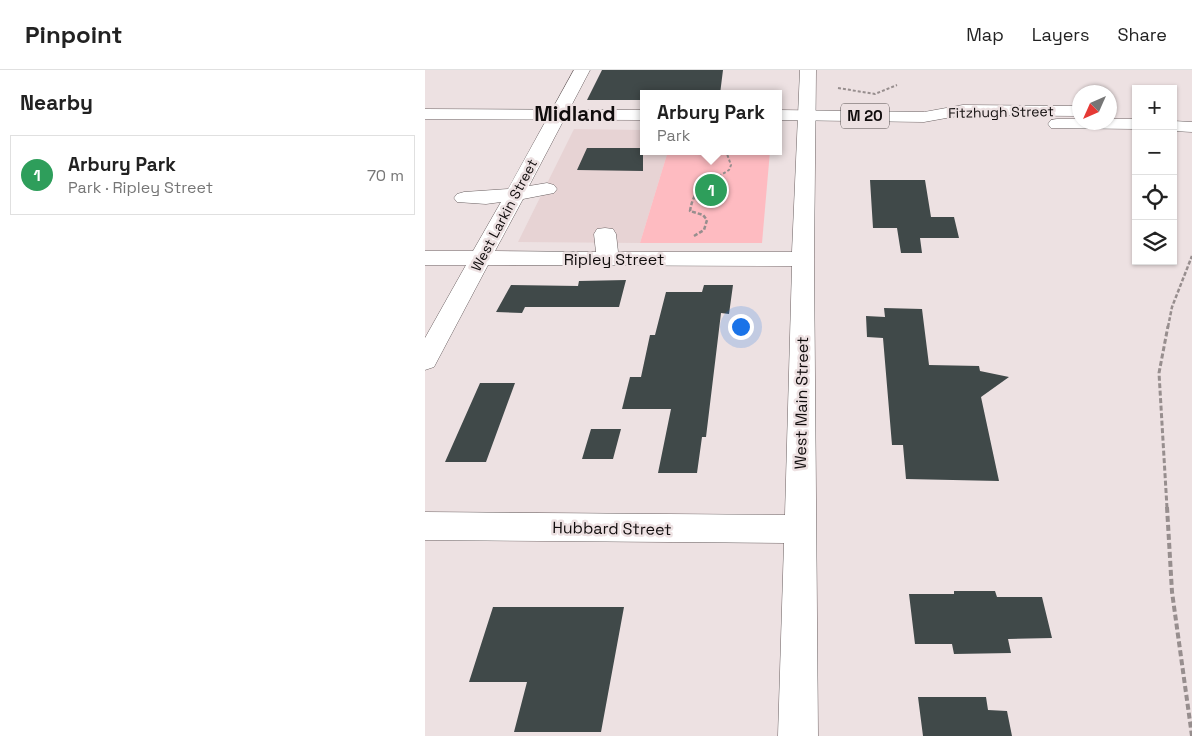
<!DOCTYPE html>
<meta charset="utf-8">
<style>
:root{--surface:#fff;--page:#f2f2f2;--text:#222;--muted:#767676;--line:#e0e0e0;--accent:#216d6c}
body{margin:0;font-family:"Space Grotesk",sans-serif;background:var(--page);color:var(--text)}
.controls{position:absolute;right:15px;top:15px;display:grid;overflow:hidden;border-radius:0px;box-shadow:0 1px 4px #0004}
.controls button{width:45px;height:45px;display:grid;place-items:center;padding:0;border:0;border-bottom:1px solid var(--line);background:var(--surface);color:var(--text);font:25px sans-serif}
.compass{position:absolute;left:647px;top:15px;width:45px;height:45px;border-radius:50%;background:var(--surface);box-shadow:0 1px 4px #0004;rotate:225deg}
.you{position:absolute;left:315px;top:256px;width:18px;height:18px;margin:-12px;border:4px solid #fff;border-radius:50%;background:#1a73e8;box-shadow:0 0 0 8px #1a73e833}
.badge{display:grid;place-items:center;width:32px;height:32px;border-radius:50%;background:var(--accent);color:#fff;font-size:16px;font-weight:700}
.pin{position:absolute;translate:-50% -50%;border:2px solid #fff;box-shadow:0 1px 5px #0006}
.popup{position:absolute;left:215px;top:20px;width:142px;height:65px;box-sizing:border-box;display:grid;place-content:center;border-radius:0px;background:var(--surface);filter:drop-shadow(0 1px 4px #0005);font-size:16px;white-space:nowrap;color:var(--muted)}
.popup b{font-size:19px;color:var(--text)}
.popup::after{content:'';position:absolute;left:50%;top:100%;margin-left:-10px;border:10px solid transparent;border-top-color:var(--surface)}
.list{margin:0;padding:0;list-style:none}
h2{display:flex;justify-content:space-between;align-items:center;height:65px;margin:0;padding:0 20px;font-size:21px}
h2 small{font-size:16px;font-weight:400;color:var(--muted)}
.list li{display:grid;grid-template-columns:32px 1fr auto;gap:15px;align-items:center;box-sizing:border-box;height:80px;margin:0 10px 10px;padding:0 10px;border:1px solid var(--line);border-radius:0px}
.list b{display:block;font-size:19px;white-space:nowrap}
.list p{margin:0;font-size:16px;white-space:nowrap;color:var(--muted)}
.list em{font-size:16px;font-style:normal;color:var(--muted)}
.icon{flex:none;width:28px;height:28px;fill:none;stroke:currentColor;stroke-width:2;stroke-linecap:round;stroke-linejoin:round}
.map{position:relative;flex:none;width:767px;height:666px;overflow:hidden}
header{display:flex;align-items:center;gap:30px;box-sizing:border-box;height:70px;padding:0 25px;background:var(--surface);border-bottom:1px solid var(--line)}
header strong{font-size:24px}
nav{display:flex;gap:28px;margin-inline-start:auto;font-size:18px}
main{display:flex}
aside{flex:1;background:var(--surface)}
.map>svg:first-child{display:block}
</style>
<header>
<strong>Pinpoint</strong>
<nav><a>Map</a><a>Layers</a><a>Share</a></nav>
</header>
<main>
<aside>
<h2>Nearby<small></small></h2>
<ul class="list">
<li><span class="badge" style="background:#2e9e5b">1</span><div><b>Arbury Park</b><p>Park · Ripley Street</p></div><em>70 m</em></li>
</ul>
</aside>
<div class="map">
<svg width="767" height="666" viewBox="0 0 767 666">
<rect width="100%" height="100%" fill="#ede1e2"/>
<path fill="#e7d3d4" d="M 149,59 L 218,60 L 218,81 L 243,81 L 215,173 L 93,172 Z"/>
<path fill="#febbc1" d="M 243,81 L 345,81 L 337,173 L 215,173 Z"/>
<path fill="#404949" d="M 177,0 L 298,0 L 295,24 L 218,24 L 218,30 L 162,30 Z
M 162,78 L 218,78 L 218,101 L 152,100 Z
M 445,110 L 500,110 L 506,147 L 529,147 L 534,168 L 495,168 L 497,183 L 476,183 L 472,158 L 448,158 Z
M 201,210 L 194,237 L 100,237 L 97,243 L 71,242 L 86,215 L 153,216 L 154,211 Z
M 279,215 L 308,215 L 304,244 L 296,243 L 281,367 L 277,367 L 272,403 L 233,403 L 246,339 L 197,339 L 205,307 L 216,307 L 225,265 L 230,265 L 241,222 L 277,222 Z
M 459,238 L 497,239 L 504,295 L 554,296 L 555,301 L 584,307 L 556,327 L 574,411 L 481,409 L 478,375 L 467,375 L 458,268 L 442,267 L 441,246 L 460,247 Z
M 55,313 L 90,313 L 61,392 L 20,392 Z
M 166,359 L 196,359 L 188,389 L 157,389 Z
M 529,521 L 570,521 L 572,527 L 617,527 L 627,568 L 583,569 L 586,583 L 529,584 L 527,574 L 490,574 L 484,524 L 529,524 Z
M 68,537 L 199,537 L 176,662 L 89,662 L 102,612 L 44,612 Z
M 493,627 L 561,627 L 563,640 L 582,641 L 587,666 L 498,666 Z"/>
<g fill="none" stroke-linecap="round" stroke-linejoin="round">
<g stroke="#6b6162" stroke-width="1">
<path id="minor" d="M 149,0 L 165,0 L 104,116 L 122,113 L 129,115 L 132,119 L 129,123 L 98,129 L 70,181 L 171,182 L 169,164 L 172,159 L 180,158 L 188,159 L 191,164 L 193,182 L 367,182 L 375,0 L 391,0 L 389,189 L 393,666 L 353,666 L 359,473 L 0,470 L 0,442 L 360,445 L 367,196 L 63,195 L 9,297 L 0,300 L 0,268 L 41,195 L 0,195 L 0,181 L 48,181 L 76,132 L 61,134 L 32,132 L 29,128 L 32,124 L 39,122 L 83,119 Z"/>
</g>
<g stroke="#6b6162" stroke-width="1">
<path id="highway" d="M 538,35 L 654,36 L 654,46 L 538,45 L 499,52 L 354,50 L 354,40 L 499,42 Z
M 0,39 L 218,40 L 218,50 L 0,49 Z
M 632,49 L 654,49 L 654,52 L 684,52 L 684,49 L 711,49 L 711,59 L 626,58 L 623,54 L 626,50 Z
M 748,51 L 767,52 L 767,62 L 748,61 Z"/>
</g>
<path stroke="#978e8e" stroke-width="2" stroke-dasharray="3 2" stroke-linecap="butt" d="M 413,18 L 450,24 L 472,15
M 281,114 L 304,100 L 306,95 L 302,84 L 304,81"/>
<path stroke="#978e8e" stroke-width="2.5" stroke-dasharray="4 2" stroke-linecap="butt" d="M 269,166 L 279,160 L 282,150 L 278,145 L 265,141 C 267,128 272,120 283,113
M 743,257 L 747,237 L 767,186"/>
<path stroke="#978e8e" stroke-width="3" stroke-dasharray="5 2.5" stroke-linecap="butt" d="M 742,438 L 734,303 L 743,256"/>
<path stroke="#978e8e" stroke-width="4" stroke-dasharray="6 3" stroke-linecap="butt" d="M 742,437 L 747,522 L 767,666"/>
<use href="#minor" fill="#fff" fill-rule="evenodd"/>
<use href="#highway" fill="#fff" fill-rule="evenodd"/>
</g>
<g text-anchor="middle" stroke-width="5" stroke-linejoin="round" paint-order="stroke">
<g font-size="14" fill="#110d0d" stroke="#ede1e2">
<text transform="translate(576 42) rotate(-1)" y="5">Fitzhugh Street</text>
<text transform="translate(79 145) rotate(-62)" y="5">West Larkin Street</text>
</g>
<rect fill="#ede1e2" stroke="#534d4d" stroke-width="1" x="416" y="33.5" width="48" height="25" rx="4"/>
<g font-size="15" font-weight="bold" fill="#110d0d">
<text x="440" y="51">M 20</text>
</g>
<g font-size="16" fill="#110d0d" stroke="#ede1e2">
<text x="189" y="195">Ripley Street</text>
<text transform="translate(376 333) rotate(-89)" y="6">West Main Street</text>
<text transform="translate(187 458) rotate(1)" y="6">Hubbard Street</text>
</g>
<g font-size="21" font-weight="bold" fill="#110d0d" stroke="#ede1e2">
<text x="150" y="51">Midland</text>
</g>
</g>
</svg>
<div class="controls">
<button>+</button>
<button>−</button>
<button><svg class="icon" aria-label="locate" viewBox="0 0 24 24"><circle cx="12" cy="12" r="6"/><path d="M12 2v4M12 18v4M2 12h4M18 12h4"/></svg></button>
<button><svg class="icon" aria-label="layers" viewBox="0 0 24 24"><path d="M12 4l9 5-9 5-9-5zM3 14l9 5 9-5"/></svg></button>
</div>
<svg class="compass" viewBox="-18 -18 36 36"><path d="M0-13l5 13h-10z" fill="#e53935"/><path d="M0 13l5-13h-10z" fill="#767676"/></svg>
<div class="you"></div>
<div class="pin badge" style="left:286px;top:120px;background:#2e9e5b">1</div>
<div class="popup"><b>Arbury Park</b>Park</div>
</div>
</main>
